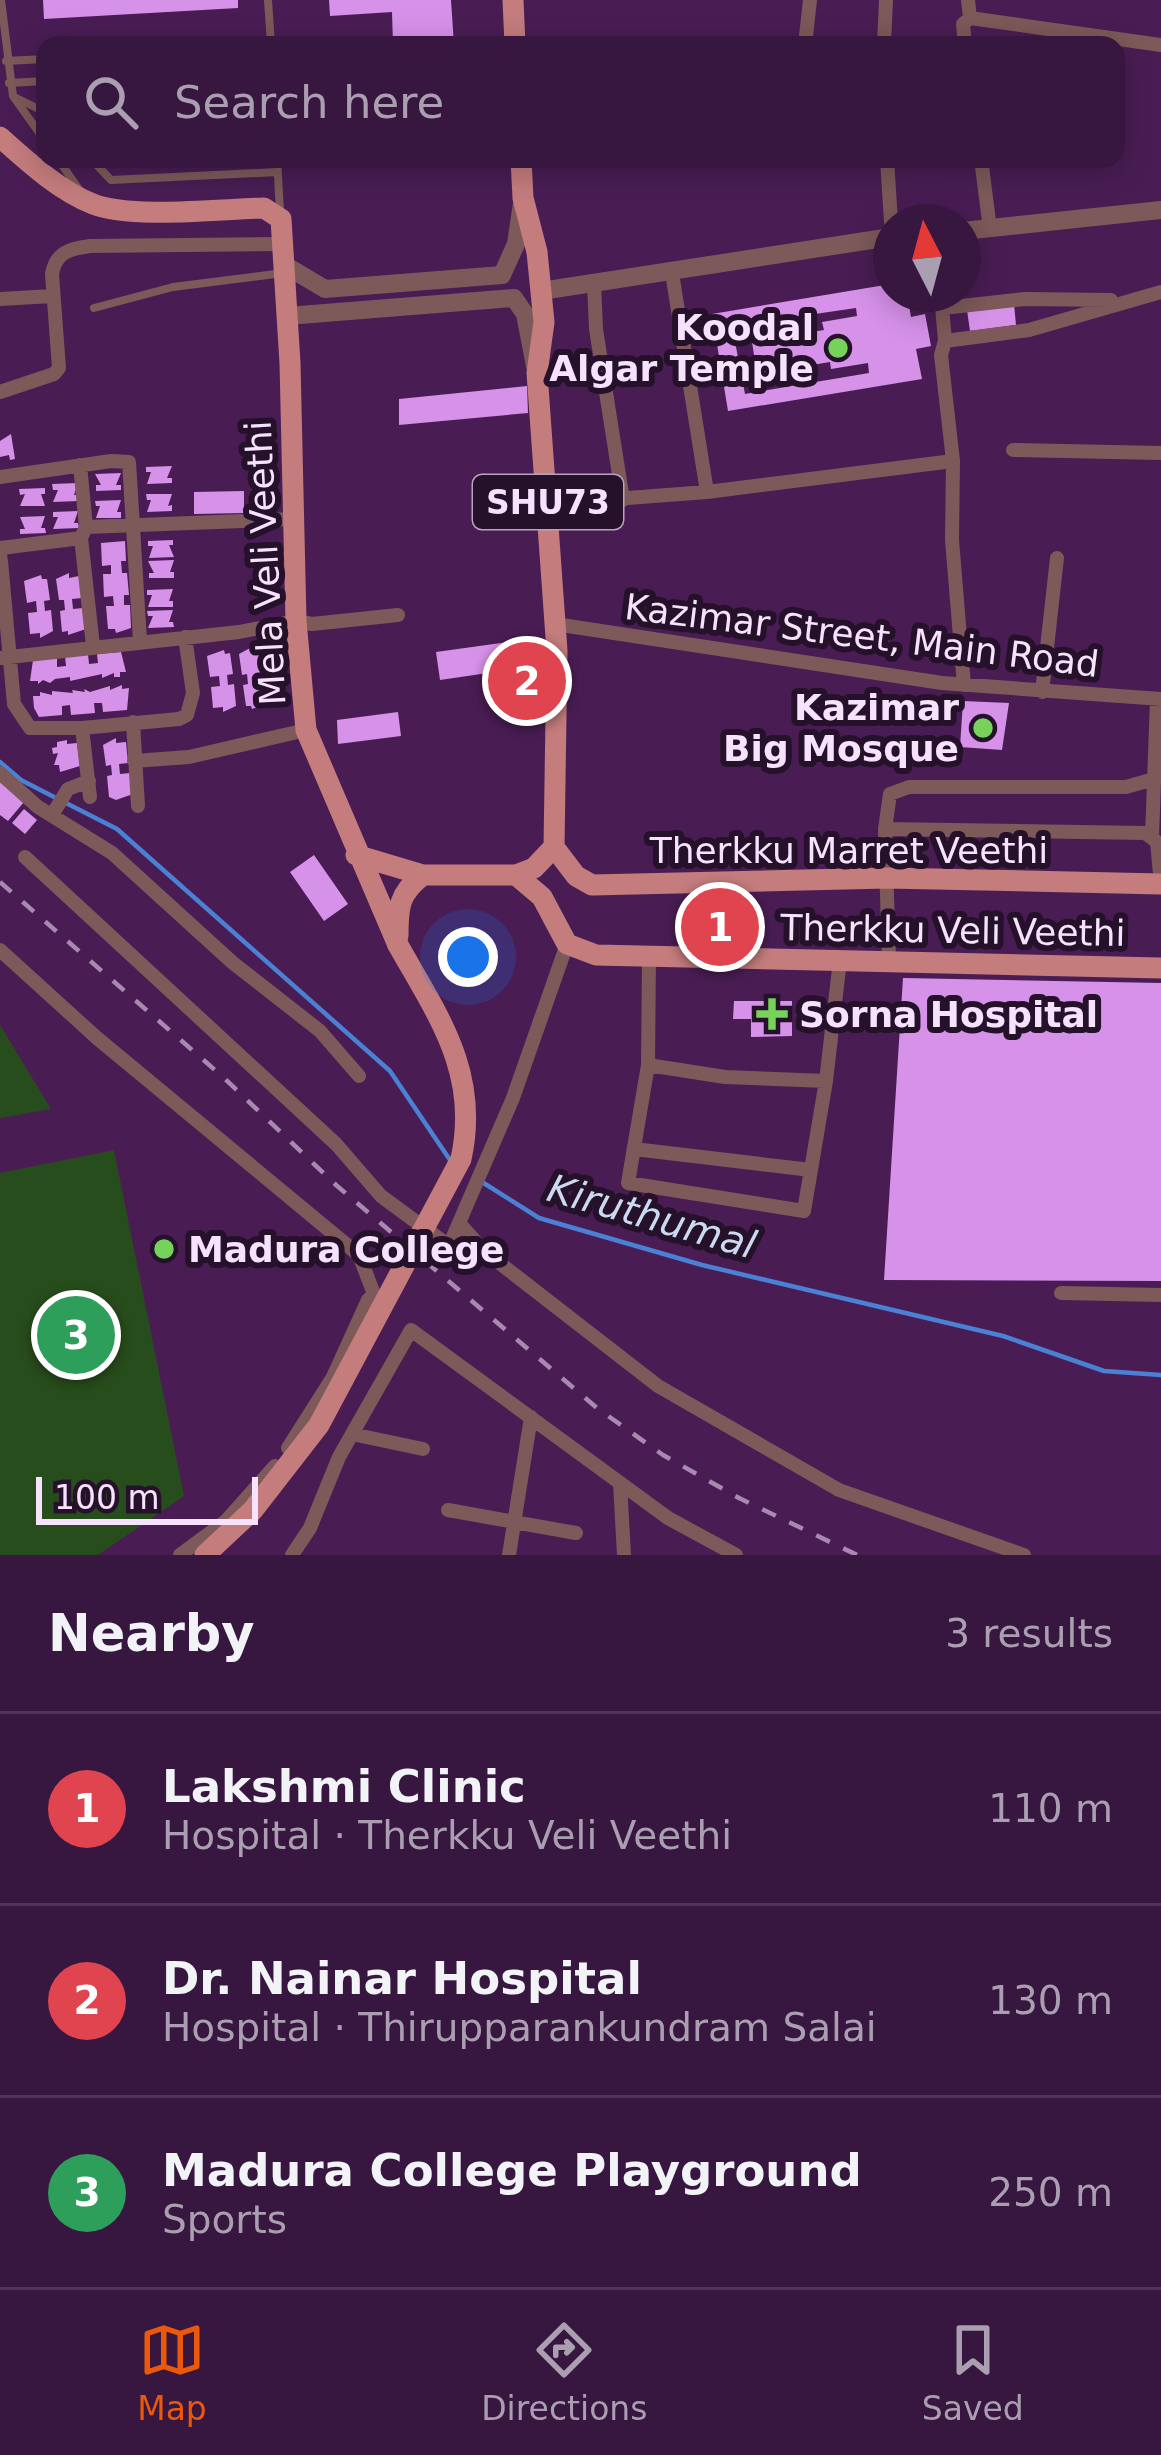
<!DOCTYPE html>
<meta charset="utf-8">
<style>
:root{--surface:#37163f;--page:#42234a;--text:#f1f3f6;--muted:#aa9fb0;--line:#513559;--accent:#ea580c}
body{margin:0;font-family:"DejaVu Sans",sans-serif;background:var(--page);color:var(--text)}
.compass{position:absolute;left:873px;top:204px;width:108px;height:108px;border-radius:50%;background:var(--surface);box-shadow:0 6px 30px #0003;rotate:354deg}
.scale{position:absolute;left:36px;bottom:30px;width:222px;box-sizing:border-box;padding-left:12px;border:6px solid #f7e2fd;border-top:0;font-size:33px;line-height:42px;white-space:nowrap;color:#f7e2fd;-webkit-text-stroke:9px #25122a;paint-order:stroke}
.you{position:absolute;left:468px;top:957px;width:42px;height:42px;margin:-30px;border:9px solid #fff;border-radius:50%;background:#1a73e8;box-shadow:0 0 0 18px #1a73e833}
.badge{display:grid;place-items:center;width:78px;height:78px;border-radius:50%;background:var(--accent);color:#fff;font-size:39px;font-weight:700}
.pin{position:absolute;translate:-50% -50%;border:6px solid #fff;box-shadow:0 3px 12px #0006}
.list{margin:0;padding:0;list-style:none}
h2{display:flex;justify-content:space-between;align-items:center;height:156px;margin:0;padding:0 48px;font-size:51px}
h2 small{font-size:39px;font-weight:400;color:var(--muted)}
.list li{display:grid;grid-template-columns:78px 1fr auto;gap:36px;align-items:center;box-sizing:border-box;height:192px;padding:0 48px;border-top:3px solid var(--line)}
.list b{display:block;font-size:45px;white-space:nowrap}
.list p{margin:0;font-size:39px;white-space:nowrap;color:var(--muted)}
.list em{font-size:39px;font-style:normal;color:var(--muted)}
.icon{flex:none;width:66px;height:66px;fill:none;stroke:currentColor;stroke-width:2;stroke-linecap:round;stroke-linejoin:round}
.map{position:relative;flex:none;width:1161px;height:1555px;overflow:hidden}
.search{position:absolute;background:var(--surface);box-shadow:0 6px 30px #0003;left:36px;right:36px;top:36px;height:132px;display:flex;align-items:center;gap:30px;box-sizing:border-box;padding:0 42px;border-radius:24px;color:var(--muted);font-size:45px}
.sheet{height:732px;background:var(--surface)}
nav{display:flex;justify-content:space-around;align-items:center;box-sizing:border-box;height:168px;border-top:3px solid var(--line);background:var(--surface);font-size:33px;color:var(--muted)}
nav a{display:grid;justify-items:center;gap:6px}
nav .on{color:var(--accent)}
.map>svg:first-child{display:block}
</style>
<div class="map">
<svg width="1161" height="1555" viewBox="0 0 1161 1555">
<rect width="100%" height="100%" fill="#491d54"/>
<path fill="#284d1c" d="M 0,1025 L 51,1109 L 0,1118 Z
M 114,1150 L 184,1496 L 98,1555 L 0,1555 L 0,1173 Z"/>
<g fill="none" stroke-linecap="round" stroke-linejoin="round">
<path stroke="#4a81d5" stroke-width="4.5" d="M 0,762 L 21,780 L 56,798
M 66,803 L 117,829 L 390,1071 L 452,1163
M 482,1182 L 539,1218 L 702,1265 L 1003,1336 L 1104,1371 L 1161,1375"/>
</g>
<path fill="#d691e9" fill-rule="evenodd" d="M 43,0 L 238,0 L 238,8 L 44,19 Z
M 329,0 L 451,0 L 454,45 L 393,45 L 392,12 L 330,16 Z
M 891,284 L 891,294 L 907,294 L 911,317 L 925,314 L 931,346 L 916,349 L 922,379 L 728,411 L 712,314 ZM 856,308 L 857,316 L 822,322 L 824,330 L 752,342 L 757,374 L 830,362 L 831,369 L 868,363 L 869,373 L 745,394 L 732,326 Z
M 1014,304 L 1016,325 L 970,331 L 967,310 Z
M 527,386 L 528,413 L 399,425 L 399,399 Z
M 11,434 L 15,459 L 10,460 L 9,455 L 0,457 L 0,441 Z
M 172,466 L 167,478 L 172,478 L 172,483 L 147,484 L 151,472 L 146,472 L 146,467 Z
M 121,473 L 116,485 L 121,485 L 121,490 L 96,491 L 96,485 L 101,485 L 95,474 Z
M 78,483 L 74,495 L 78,495 L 78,501 L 53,502 L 58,490 L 53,490 L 52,484 Z
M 45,488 L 45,494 L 41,494 L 45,506 L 20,506 L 25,494 L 20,495 L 19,489 Z
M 244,491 L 244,513 L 194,514 L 194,492 Z
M 146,494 L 172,494 L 168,506 L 172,505 L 172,511 L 147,512 L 151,500 L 147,500 Z
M 121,500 L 117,512 L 121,512 L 121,518 L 96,518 L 100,506 L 96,506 L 95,501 Z
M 78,511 L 74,523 L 78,523 L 79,528 L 53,529 L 58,517 L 53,517 L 53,512 Z
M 45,516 L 41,528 L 45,528 L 46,533 L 20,534 L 20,529 L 25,529 L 20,517 Z
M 173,540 L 173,545 L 169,545 L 174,557 L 149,558 L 153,546 L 148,546 L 148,541 Z
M 125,541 L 126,561 L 121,561 L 122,573 L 127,573 L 129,595 L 124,595 L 124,605 L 130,605 L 131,628 L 116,633 L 115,629 L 108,629 L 106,606 L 114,606 L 113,596 L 104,597 L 103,574 L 111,574 L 111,565 L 102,566 L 101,543 Z
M 174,560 L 170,572 L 174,572 L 174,578 L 149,578 L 149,573 L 154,573 L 148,561 Z
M 69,573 L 69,578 L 79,576 L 82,598 L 72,599 L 73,609 L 83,608 L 86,629 L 68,635 L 68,631 L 62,632 L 60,611 L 65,610 L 64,600 L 59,600 L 56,579 Z
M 41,575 L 42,579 L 47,579 L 50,600 L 44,601 L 45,611 L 51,610 L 53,631 L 40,638 L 40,633 L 30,634 L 28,613 L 37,612 L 36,601 L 27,603 L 24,581 Z
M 173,589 L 169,601 L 173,601 L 173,607 L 148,607 L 152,595 L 147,595 L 147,590 Z
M 173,610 L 169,622 L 173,622 L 174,627 L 148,628 L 153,616 L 148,616 L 147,611 Z
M 537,638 L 542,665 L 440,680 L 436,652 Z
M 252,647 L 252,652 L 262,651 L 265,672 L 255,673 L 256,683 L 266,682 L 269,703 L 252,709 L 251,706 L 246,706 L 243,685 L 248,684 L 247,674 L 242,675 L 239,654 Z
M 224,650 L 225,654 L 230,653 L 233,674 L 227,675 L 228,685 L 234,684 L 236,706 L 223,712 L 223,707 L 213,708 L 211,687 L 220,686 L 219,676 L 210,677 L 207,656 Z
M 121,652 L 126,672 L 120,672 L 120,677 L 114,677 L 114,673 L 102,678 L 102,674 L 70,681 L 70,677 L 55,679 L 50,683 L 43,680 L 38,684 L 38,681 L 30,681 L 33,660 L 57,657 L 57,667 L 66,666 L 65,656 L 88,654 L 89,664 L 98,663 L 97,654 Z
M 541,667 L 544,693 L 525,695 L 523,669 Z
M 122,685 L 122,689 L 129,688 L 127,710 L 103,712 L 102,703 L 94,703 L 95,713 L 71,715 L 70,705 L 62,706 L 62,715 L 39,717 L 34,708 L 33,696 L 40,696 L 40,692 L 52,695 L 52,691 L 73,693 L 72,690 L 85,692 L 84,689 L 90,692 L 110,686 L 110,690 Z
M 963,701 L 1009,703 L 1002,750 L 960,747 Z
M 398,712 L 401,736 L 338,744 L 337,720 Z
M 116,738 L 116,743 L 126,742 L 128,763 L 119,764 L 120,774 L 130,773 L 133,794 L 116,800 L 109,797 L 107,776 L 112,775 L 111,765 L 106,766 L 103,745 Z
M 67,740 L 67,744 L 77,743 L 80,766 L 60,772 L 59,765 L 54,765 L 58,753 L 53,754 L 52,748 L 57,747 L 57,742 Z
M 0,779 L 24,802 L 8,821 L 0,815 Z
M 24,809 L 37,820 L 25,834 L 12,823 Z
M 314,855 L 348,904 L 324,921 L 290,872 Z
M 743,902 L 747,942 L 715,945 L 711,904 Z
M 903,978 L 1161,983 L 1161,1281 L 884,1280 Z
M 734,1001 L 792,1001 L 792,1036 L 751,1037 L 751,1019 L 733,1019 Z"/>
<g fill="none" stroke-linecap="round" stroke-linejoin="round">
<path stroke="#7d5959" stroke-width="8" d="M 1,0 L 13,96 L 45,141
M 268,0 L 271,45
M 6,61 L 45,59
M 9,83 L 45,81
M 14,97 L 45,112
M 58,159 L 80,191
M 91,159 L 111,180 L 278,172
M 277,159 L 280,211
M 94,308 L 173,287 L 283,273"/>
<path stroke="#7d5959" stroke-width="14" d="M 968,0 L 970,18 L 1161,45
M 805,45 L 810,0
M 884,45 L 886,0
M 965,45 L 963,24 L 970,18
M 887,159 L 891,222
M 981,159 L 990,229
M 672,273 L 707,492
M 594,283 L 596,329 L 623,500
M 0,299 L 53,296
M 943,308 L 1025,299 L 1111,300
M 945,341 L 1029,330 L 1161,292
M 0,392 L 54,374 L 59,368 L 52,274 C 56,252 69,249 90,246 L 282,244
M 1013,450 L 1161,453
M 953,461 L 952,540 L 964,685
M 80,465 L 86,527
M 0,477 L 111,461 L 129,462 L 140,641
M 548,504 L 707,492 L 953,461 L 941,355 L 945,341 L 941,294
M 81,538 L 93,646
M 0,561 L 1,548 L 81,538 L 86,527 L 295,519
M 1,561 L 14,704 L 30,728 L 82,728 L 179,719 L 187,715 L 193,693 L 185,637
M 555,624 L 942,683 L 1161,699
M 0,658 L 239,632 L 296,621 L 312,624 L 398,615
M 1042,692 L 1057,558
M 133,722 L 138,806
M 82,728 L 90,797
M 134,761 L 189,757 L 306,730
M 0,773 L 38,807 L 112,853 L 233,963 L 320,1031 L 359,1076
M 52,815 L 68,789 L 89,781
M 885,829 L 1145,833 L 1157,842 L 1161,884
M 1152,837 L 1157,699
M 25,857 L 336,1144 L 381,1196 L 449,1246 L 513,1098 L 567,944
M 0,950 L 97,1038 L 359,1255 L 374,1294 L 368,1300 L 333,1377 L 288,1448
M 649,956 L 648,1065 L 725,1077 L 826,1081 L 840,960
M 889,961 L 885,829 L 890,794 L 909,787 L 1126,787 L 1154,779
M 648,1065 L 628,1183 L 804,1211 L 826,1081
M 634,1149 L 811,1170
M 459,1223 L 484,1251 L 658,1386 L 839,1490 L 1024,1555
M 1061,1293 L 1161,1295
M 352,1434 L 423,1449
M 620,1483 L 624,1555
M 448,1510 L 576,1533
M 180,1555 L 226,1521 L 275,1466
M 292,1555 L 310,1528 L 339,1457 L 411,1330 L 668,1518 L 736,1555
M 509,1555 L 531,1417"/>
<path stroke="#7d5959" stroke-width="18" d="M 963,231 L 1161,210
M 283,264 L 325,289 L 502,275 L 516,244 L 522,203
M 541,291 L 891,237
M 287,316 L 514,298 L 525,314 L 535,366"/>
<path stroke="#c47c7d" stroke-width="21" d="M 513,0 L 515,45
M 0,137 C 27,161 58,190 93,204 C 131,219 220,209 264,208 L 281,219 L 290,363 L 296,621 L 306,730 L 398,945
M 554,847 L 576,876 L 592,885 L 887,878 L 1161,884
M 356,855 L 423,875 L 516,875 L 542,897 L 567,944 L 596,955 L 1161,968
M 516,875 L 534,868 L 554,847 L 557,651 L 537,373 L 544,322 L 537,252 L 523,198 L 521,159
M 398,936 C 398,907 399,893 423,875"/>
<path stroke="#a889b0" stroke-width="4.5" stroke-dasharray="15 15" stroke-linecap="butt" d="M 0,882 L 223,1077 L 336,1185 L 597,1408 L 663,1455 L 739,1498 L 857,1555"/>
<path stroke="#c47c7d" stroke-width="21" d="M 205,1555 L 253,1510 L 319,1425 L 461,1159 C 480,1073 438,1016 398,945"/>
</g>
<g fill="#76d25a" stroke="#25122a" stroke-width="4.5">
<circle cx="838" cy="348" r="12"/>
<circle cx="983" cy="728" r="12"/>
<path d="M766 996h12v12h12v12h-12v12h-12v-12h-12v-12h12z"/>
<circle cx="164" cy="1249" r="12"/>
</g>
<g text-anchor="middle" stroke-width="12" stroke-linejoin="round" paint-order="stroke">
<rect fill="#25122a" stroke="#b8a4be" stroke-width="3" x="473" y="475" width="150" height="54" rx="9"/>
<g font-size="33" font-weight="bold" fill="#f7e2fd">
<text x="548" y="514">SHU73</text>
</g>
<g font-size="36" font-weight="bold" fill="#f7e2fd" stroke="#25122a" text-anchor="end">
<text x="814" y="340">Koodal<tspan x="814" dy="41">Algar Temple</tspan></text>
<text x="959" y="720">Kazimar<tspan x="959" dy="41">Big Mosque</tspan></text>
<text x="799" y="1027" text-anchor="start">Sorna Hospital</text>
<text x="188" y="1262" text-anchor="start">Madura College</text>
</g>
<g font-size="36" fill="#f7e2fd" stroke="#25122a">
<text transform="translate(265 563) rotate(-93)" y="13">Mela Veli Veethi</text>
<text transform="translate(862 635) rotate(7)" y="13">Kazimar Street, Main Road</text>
<text x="849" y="863">Therkku Marret Veethi</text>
<text transform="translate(953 930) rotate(1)" y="13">Therkku Veli Veethi</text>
</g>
<g font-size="39" font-style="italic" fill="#cbdaf0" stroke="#25122a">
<text transform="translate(652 1216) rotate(16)" y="14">Kiruthumal</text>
</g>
</g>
</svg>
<svg class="compass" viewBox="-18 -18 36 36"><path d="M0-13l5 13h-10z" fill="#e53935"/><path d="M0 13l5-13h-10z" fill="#aa9fb0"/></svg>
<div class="scale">100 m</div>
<div class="you"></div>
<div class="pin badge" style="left:720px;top:927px;background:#e0444e">1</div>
<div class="pin badge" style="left:527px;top:681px;background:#e0444e">2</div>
<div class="pin badge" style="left:76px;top:1335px;background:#2e9e5b">3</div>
<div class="search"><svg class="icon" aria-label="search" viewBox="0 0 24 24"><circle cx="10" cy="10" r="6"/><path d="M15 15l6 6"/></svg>Search here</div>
</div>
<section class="sheet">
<h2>Nearby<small>3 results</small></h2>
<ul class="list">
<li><span class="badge" style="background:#e0444e">1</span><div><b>Lakshmi Clinic</b><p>Hospital · Therkku Veli Veethi</p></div><em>110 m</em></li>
<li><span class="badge" style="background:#e0444e">2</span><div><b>Dr. Nainar Hospital</b><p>Hospital · Thirupparankundram Salai</p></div><em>130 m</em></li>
<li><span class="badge" style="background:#2e9e5b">3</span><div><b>Madura College Playground</b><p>Sports</p></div><em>250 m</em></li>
</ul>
</section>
<nav>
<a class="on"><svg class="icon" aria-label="map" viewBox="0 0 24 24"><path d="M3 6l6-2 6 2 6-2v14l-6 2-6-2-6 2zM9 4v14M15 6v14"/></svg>Map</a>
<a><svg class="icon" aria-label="directions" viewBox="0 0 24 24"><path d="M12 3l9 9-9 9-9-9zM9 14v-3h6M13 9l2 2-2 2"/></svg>Directions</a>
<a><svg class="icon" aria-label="saved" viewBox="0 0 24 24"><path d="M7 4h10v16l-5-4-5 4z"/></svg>Saved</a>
</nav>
